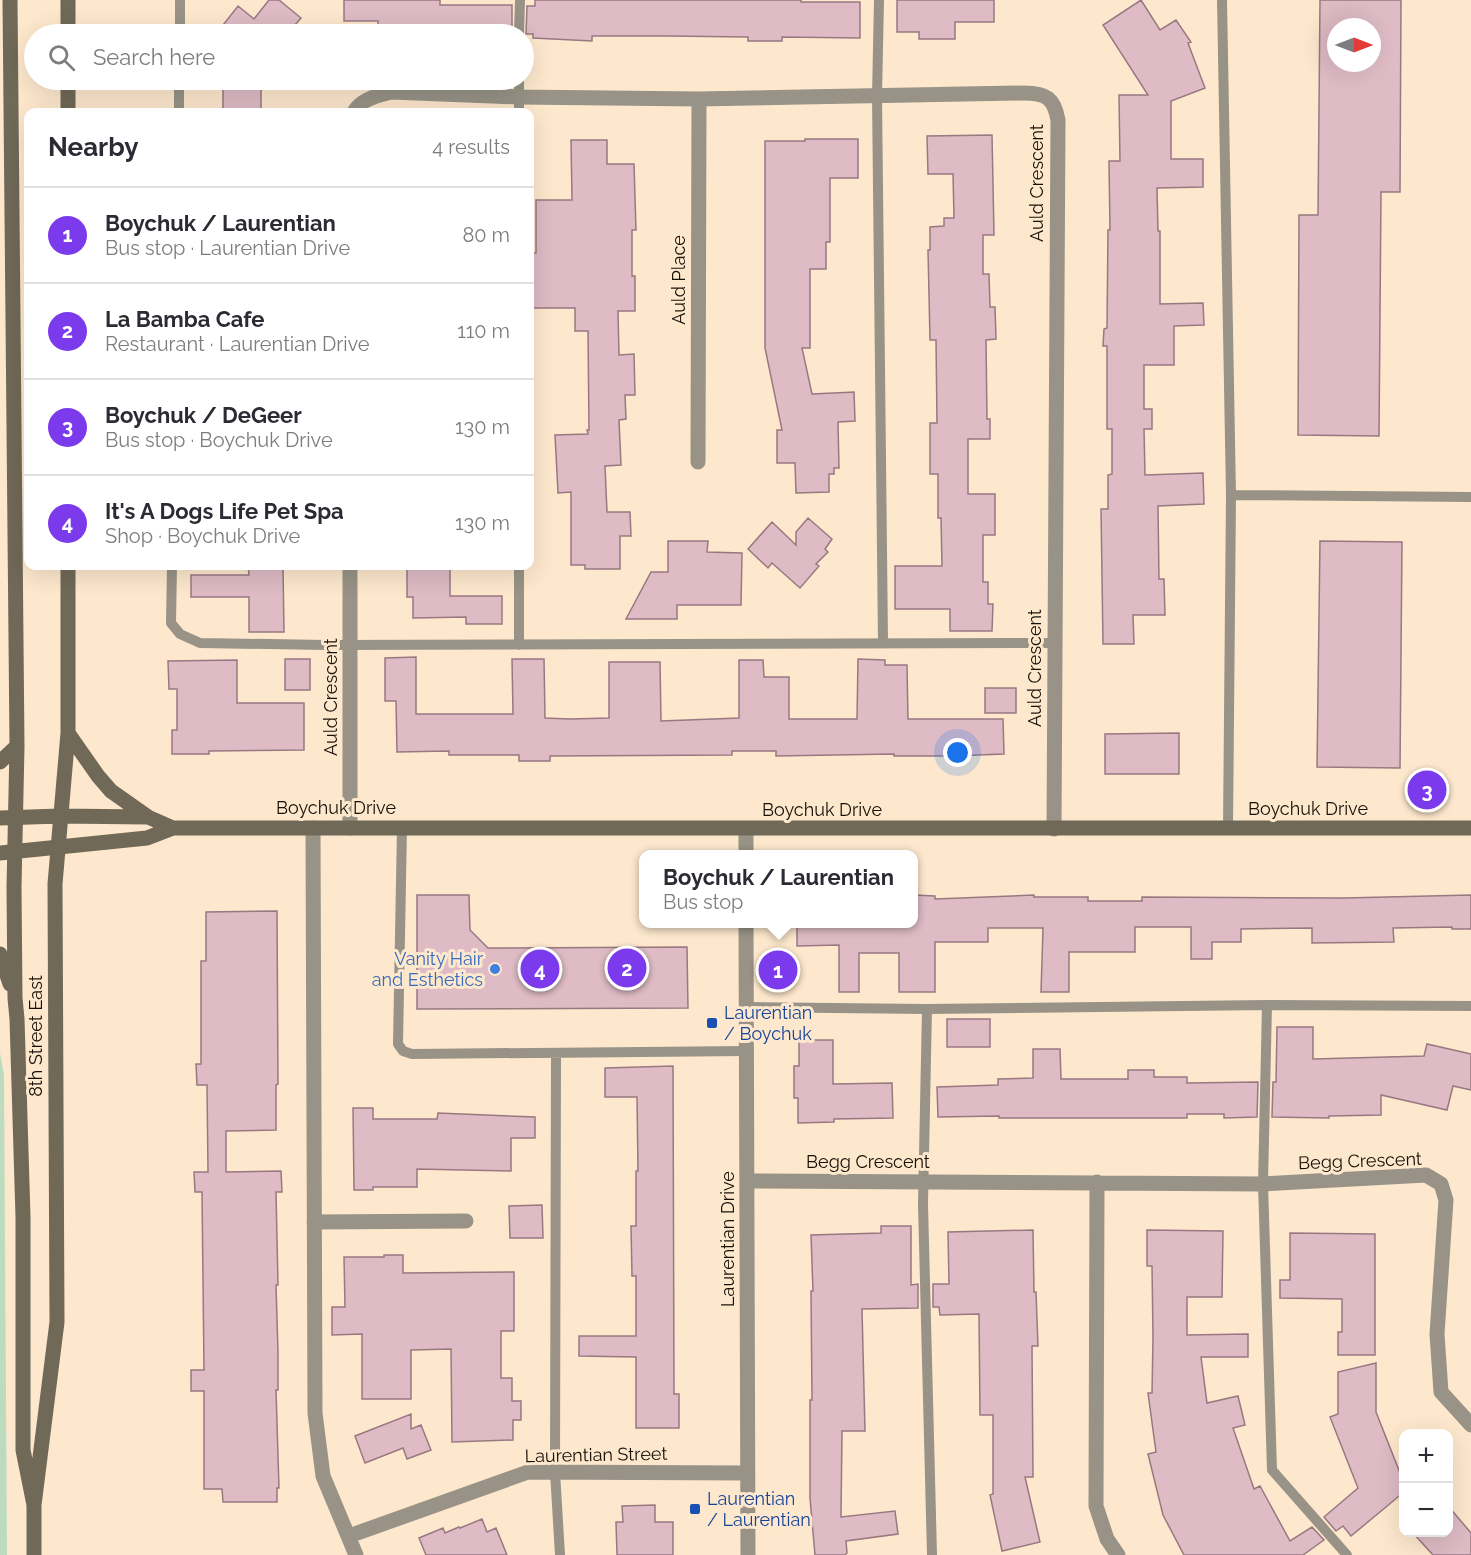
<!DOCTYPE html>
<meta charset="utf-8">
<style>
:root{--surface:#fff;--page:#f2f2f3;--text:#2b2b33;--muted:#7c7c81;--line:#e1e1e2;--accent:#7c3aed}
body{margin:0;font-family:Raleway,sans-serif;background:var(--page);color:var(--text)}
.controls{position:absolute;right:18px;bottom:18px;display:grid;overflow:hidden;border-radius:12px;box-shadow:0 6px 24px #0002}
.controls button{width:54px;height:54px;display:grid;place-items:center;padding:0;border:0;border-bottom:2px solid var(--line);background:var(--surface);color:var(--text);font:30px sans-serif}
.compass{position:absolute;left:1327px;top:18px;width:54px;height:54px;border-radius:50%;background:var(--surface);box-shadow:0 6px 24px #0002;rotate:90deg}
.you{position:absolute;left:958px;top:753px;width:21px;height:21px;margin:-15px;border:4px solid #fff;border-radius:50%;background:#1a73e8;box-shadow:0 0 0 9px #1a73e833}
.badge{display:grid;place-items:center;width:39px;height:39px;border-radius:50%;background:var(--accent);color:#fff;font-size:20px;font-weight:700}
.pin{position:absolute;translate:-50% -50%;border:3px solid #fff;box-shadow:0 2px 6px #0006}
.popup{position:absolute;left:639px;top:850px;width:279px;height:78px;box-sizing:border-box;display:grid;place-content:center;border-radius:12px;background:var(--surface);filter:drop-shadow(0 2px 4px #0005);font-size:20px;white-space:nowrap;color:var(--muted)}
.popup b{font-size:22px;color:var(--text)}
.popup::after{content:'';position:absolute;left:50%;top:100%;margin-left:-12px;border:12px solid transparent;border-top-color:var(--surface)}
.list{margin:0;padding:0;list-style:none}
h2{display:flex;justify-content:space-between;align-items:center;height:78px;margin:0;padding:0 24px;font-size:26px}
h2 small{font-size:20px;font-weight:400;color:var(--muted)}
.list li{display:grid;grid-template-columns:39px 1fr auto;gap:18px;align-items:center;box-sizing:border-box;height:96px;padding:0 24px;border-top:2px solid var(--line)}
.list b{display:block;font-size:22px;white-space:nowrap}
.list p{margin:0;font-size:20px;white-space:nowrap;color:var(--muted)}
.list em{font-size:20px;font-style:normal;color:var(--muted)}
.icon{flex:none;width:33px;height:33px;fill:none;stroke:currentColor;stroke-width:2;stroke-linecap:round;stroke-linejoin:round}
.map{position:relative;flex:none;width:1471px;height:1555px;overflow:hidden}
.search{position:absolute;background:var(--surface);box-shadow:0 6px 24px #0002;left:24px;top:24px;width:510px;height:66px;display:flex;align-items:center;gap:15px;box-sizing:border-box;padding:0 21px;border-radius:33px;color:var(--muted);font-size:22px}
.panel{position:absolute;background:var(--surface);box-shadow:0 6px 24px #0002;left:24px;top:108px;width:510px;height:462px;border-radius:12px}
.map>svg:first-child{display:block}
</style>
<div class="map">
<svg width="1471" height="1555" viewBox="0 0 1471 1555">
<rect width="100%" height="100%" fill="#fde8cd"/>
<path fill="#bddcbf" d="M 0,1053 L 4,1075 L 7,1555 L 0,1555 Z"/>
<path fill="#debbc5" stroke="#997882" stroke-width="1.5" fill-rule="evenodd" d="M 269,0 L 279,0 L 301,18 L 287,34 L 216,34 L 238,6 L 254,19 Z
M 344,0 L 440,0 L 440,5 L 512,5 L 512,34 L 450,34 L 450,31 L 378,30 L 378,21 L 344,21 Z
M 535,0 L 801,0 L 801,2 L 860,2 L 860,38 L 782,37 L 782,41 L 748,41 L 748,37 L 669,36 L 592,36 L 592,41 L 533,38 L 533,34 L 526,34 L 527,6 L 535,6 Z
M 897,0 L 994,0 L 994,22 L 955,22 L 955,39 L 919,39 L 919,32 L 897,32 Z
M 1141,0 L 1160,30 L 1176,20 L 1191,42 L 1188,43 L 1205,88 L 1171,101 L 1171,159 L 1203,159 L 1203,187 L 1157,188 L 1158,231 L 1160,231 L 1160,304 L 1203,303 L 1204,325 L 1174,326 L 1174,365 L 1144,365 L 1144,409 L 1152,409 L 1152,429 L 1144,429 L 1145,475 L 1203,473 L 1204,504 L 1158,506 L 1159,579 L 1164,579 L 1165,615 L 1133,615 L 1134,644 L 1103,644 L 1101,509 L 1108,509 L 1108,475 L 1112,474 L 1112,429 L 1107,429 L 1107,346 L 1103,346 L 1104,329 L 1107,328 L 1108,230 L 1110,230 L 1109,161 L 1120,161 L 1119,95 L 1148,95 L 1103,25 Z
M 1320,0 L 1401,0 L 1400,192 L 1381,192 L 1379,436 L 1298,435 L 1299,215 L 1318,215 ZM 1336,27 L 1372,27 L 1372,63 L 1336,63 Z
M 223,80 L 256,80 L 256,87 L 261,87 L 261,112 L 223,112 Z
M 992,135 L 994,235 L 983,235 L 983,274 L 989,274 L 990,307 L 995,307 L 996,339 L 986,340 L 987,419 L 990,419 L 990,439 L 968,439 L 968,494 L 995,494 L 995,535 L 983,535 L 983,582 L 988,582 L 988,604 L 993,604 L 992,631 L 950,631 L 950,609 L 895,609 L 895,566 L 942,566 L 941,518 L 938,518 L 938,474 L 930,474 L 930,423 L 937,423 L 936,340 L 930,340 L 928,250 L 930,250 L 930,227 L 944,226 L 944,218 L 954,218 L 953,174 L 928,174 L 927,136 Z
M 805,139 L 858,139 L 858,178 L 830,178 L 830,242 L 826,242 L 826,269 L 810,269 L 810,348 L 802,348 L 812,394 L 854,392 L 855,421 L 838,422 L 839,468 L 834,468 L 834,474 L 829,474 L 829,492 L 796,493 L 795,463 L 777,463 L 777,430 L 782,430 L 765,348 L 765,141 L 805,141 Z
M 571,140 L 607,140 L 607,164 L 634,164 L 636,230 L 632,230 L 632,276 L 635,276 L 635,311 L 618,311 L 619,355 L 634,354 L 635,395 L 625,395 L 626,419 L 619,420 L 621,465 L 605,466 L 607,512 L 630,512 L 631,536 L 620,536 L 620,569 L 585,569 L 585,565 L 571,565 L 571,492 L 558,493 L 555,435 L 588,434 L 587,430 L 589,430 L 588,331 L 575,331 L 575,308 L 533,308 L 533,253 L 536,253 L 536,200 L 572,200 Z
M 808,518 L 832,539 L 825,549 L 828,552 L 816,564 L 819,566 L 800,588 L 772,563 L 768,568 L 748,549 L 772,522 L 796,545 L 796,532 Z
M 668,541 L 708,541 L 707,552 L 742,553 L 741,605 L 677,605 L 677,619 L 626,619 L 651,572 L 668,572 Z
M 1320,541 L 1402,542 L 1400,768 L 1317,767 Z
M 248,566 L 283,566 L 284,632 L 249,632 L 249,597 L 191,597 L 191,575 L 249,575 Z
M 450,568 L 450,596 L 502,596 L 502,624 L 466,624 L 466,617 L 413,618 L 413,597 L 407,597 L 407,569 Z
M 416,657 L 416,714 L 513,714 L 512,659 L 544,659 L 545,718 L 570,719 L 609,718 L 609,662 L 660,662 L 661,721 L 739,718 L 739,660 L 763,660 L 764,677 L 789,677 L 789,719 L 857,719 L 858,659 L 885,660 L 885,665 L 907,665 L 908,719 L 1003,719 L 1004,754 L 951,756 L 894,756 L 894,754 L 776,756 L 776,751 L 732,751 L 732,755 L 550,756 L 550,761 L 519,761 L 519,755 L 449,755 L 449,751 L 397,752 L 396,701 L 385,701 L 385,658 Z
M 285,659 L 310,659 L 310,690 L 285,690 Z
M 237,660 L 237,703 L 304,703 L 304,750 L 209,751 L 209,754 L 172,754 L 172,730 L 177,730 L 177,689 L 169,689 L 168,661 Z
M 985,688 L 1016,688 L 1016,713 L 985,713 Z
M 1179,733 L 1179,774 L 1105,774 L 1105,734 Z
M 417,895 L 469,895 L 470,930 L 488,948 L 687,947 L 688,1008 L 417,1009 Z
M 913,895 L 935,896 L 935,899 L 1034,895 L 1034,897 L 1088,897 L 1088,901 L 1142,901 L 1142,897 L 1344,898 L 1471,895 L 1471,929 L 1452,929 L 1452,927 L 1393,928 L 1394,942 L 1312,943 L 1312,928 L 1241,929 L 1241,942 L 1212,942 L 1212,959 L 1191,959 L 1191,927 L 1135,927 L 1135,952 L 1069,952 L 1069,992 L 1041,992 L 1043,928 L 988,928 L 988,942 L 935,942 L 935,992 L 899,992 L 899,953 L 859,953 L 859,992 L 839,992 L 839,945 L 797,946 L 797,924 L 913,924 Z
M 277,911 L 278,1084 L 276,1085 L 276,1130 L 226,1131 L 226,1172 L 281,1171 L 282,1192 L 276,1192 L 278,1285 L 276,1285 L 278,1352 L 278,1390 L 276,1390 L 279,1488 L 277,1488 L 277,1502 L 223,1502 L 222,1489 L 204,1489 L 204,1391 L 191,1391 L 191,1370 L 204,1370 L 202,1192 L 195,1192 L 194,1172 L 208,1172 L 207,1085 L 197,1085 L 196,1064 L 201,1064 L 201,961 L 206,961 L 206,912 Z
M 947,1019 L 990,1019 L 990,1047 L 947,1047 Z
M 1277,1027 L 1313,1027 L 1313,1059 L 1424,1056 L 1427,1044 L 1471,1054 L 1471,1090 L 1453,1086 L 1447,1110 L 1381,1095 L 1381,1115 L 1329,1116 L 1329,1118 L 1272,1117 L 1273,1082 L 1276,1082 Z
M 799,1040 L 833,1040 L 833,1084 L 892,1083 L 893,1118 L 834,1119 L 834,1122 L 798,1123 L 798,1098 L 794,1098 L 794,1066 L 799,1066 Z
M 1033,1049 L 1060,1049 L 1061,1079 L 1128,1079 L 1128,1070 L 1154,1070 L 1154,1077 L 1187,1077 L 1187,1083 L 1258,1082 L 1257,1117 L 1224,1118 L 1224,1114 L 1187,1114 L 1187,1118 L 999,1118 L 999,1116 L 938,1117 L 937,1087 L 998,1085 L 998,1079 L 1033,1078 Z
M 673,1066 L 674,1394 L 679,1394 L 679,1428 L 636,1428 L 636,1357 L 579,1356 L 579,1336 L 636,1336 L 636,1276 L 632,1276 L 631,1226 L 636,1226 L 636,1171 L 638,1171 L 637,1097 L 605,1097 L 605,1068 Z
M 353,1108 L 373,1108 L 373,1119 L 437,1119 L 438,1113 L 535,1117 L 535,1138 L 511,1138 L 511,1171 L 417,1169 L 417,1187 L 373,1187 L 373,1190 L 354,1190 Z
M 542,1205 L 543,1238 L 510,1238 L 509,1206 Z
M 881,1226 L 911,1226 L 911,1285 L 918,1284 L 918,1308 L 862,1309 L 865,1431 L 842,1431 L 841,1517 L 895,1511 L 898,1534 L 846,1541 L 847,1553 L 845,1555 L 815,1555 L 810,1498 L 810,1400 L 812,1400 L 811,1291 L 813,1291 L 811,1235 L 881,1233 Z
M 1033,1230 L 1034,1292 L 1036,1292 L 1038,1346 L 1032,1346 L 1033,1477 L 1025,1477 L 1040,1542 L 1002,1551 L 990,1495 L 993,1494 L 993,1415 L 980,1415 L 979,1314 L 940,1315 L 939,1307 L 933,1307 L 933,1284 L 949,1284 L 948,1232 Z
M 1147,1230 L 1223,1231 L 1222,1297 L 1187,1297 L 1187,1335 L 1248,1334 L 1248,1357 L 1201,1357 L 1207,1403 L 1238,1396 L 1245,1425 L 1233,1428 L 1254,1489 L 1260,1486 L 1290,1541 L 1312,1527 L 1324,1540 L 1303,1555 L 1184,1555 L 1163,1515 L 1148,1454 L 1156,1452 L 1148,1393 L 1152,1393 L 1153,1337 L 1152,1266 L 1147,1266 Z
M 1290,1233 L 1375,1234 L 1375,1355 L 1338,1355 L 1338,1332 L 1342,1332 L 1342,1299 L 1280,1298 L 1280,1280 L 1290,1280 Z
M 384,1255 L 403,1255 L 403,1273 L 514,1272 L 514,1331 L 501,1331 L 501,1378 L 512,1378 L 512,1401 L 521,1401 L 521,1420 L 513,1420 L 513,1440 L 452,1442 L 451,1349 L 411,1350 L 411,1399 L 362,1399 L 362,1334 L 332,1335 L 332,1307 L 345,1307 L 344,1257 L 384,1257 Z
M 1376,1363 L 1376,1412 L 1404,1483 L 1404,1492 L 1351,1536 L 1343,1526 L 1336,1531 L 1324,1517 L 1358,1488 L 1330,1417 L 1338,1414 L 1338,1372 Z
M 411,1414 L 411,1429 L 421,1425 L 431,1450 L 407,1459 L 403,1448 L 365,1463 L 355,1436 Z
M 655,1505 L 655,1522 L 673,1522 L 673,1555 L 617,1555 L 616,1522 L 623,1522 L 622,1506 Z
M 1449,1507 L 1471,1533 L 1471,1555 L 1433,1555 L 1413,1533 L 1449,1533 Z
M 482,1519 L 487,1532 L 496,1528 L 507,1555 L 426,1555 L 419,1538 L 443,1528 L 445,1533 L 459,1527 L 460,1528 Z"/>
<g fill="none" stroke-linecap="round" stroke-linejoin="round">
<path stroke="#989386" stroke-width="10" d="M 879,0 L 877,96 L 883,642
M 1222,0 L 1231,495 L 1228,828
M 180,34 L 180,0
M 519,34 L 520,0
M 519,80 L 519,112
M 179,112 L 179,80
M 1231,495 L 1471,497
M 172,566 L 171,623 L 180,634 L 200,643 L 326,645 L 1055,643
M 519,566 L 519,645
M 402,827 L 398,1044 L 403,1051 L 412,1054 L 747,1051
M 1267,1005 L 1263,1184 L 1272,1470 L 1347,1555
M 747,1007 L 927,1009 L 1267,1005 L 1471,1006
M 927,1009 L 923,1204 L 932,1555
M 556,1053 L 555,1472 L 560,1555"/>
<path stroke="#989386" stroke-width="15" d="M 354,112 C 361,99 377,96 391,92 L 519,97 L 699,99 L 1024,93 C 1046,93 1054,98 1058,120 L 1054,829
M 698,462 L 699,99
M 313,828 L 315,1413 L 323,1476 L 356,1555
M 350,828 L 350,566
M 746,829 L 746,854
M 746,924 L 748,1555
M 748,1181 L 1263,1184 L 1426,1175 L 1441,1184 L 1446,1200 L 1437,1334 L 1441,1392 L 1471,1425
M 1097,1182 L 1096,1506 L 1107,1539 L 1118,1555
M 314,1222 L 466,1221
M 349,1536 L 528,1472 L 747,1473"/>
<path stroke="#716957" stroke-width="15" d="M 10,0 L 17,746 L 14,887 L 15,998 L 17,1019 L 23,1217 L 23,1450 L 34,1505
M 68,34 L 68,0
M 68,112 L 68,80
M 68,733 L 98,776 L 111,791 L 148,817
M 0,762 L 17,746
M 0,818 L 60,816 L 148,817 L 173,828
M 0,853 L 147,838 L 173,828 L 1471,828
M 0,954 L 10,984
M 34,1555 L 34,1505 L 57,1322 L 55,884 L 68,733 L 68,566"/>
</g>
<circle fill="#3f7fe0" stroke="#fde8cd" stroke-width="2" cx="495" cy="969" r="6"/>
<g fill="#1a4fb4" stroke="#fde8cd" stroke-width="2">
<rect x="706" y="1017" width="12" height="12" rx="3"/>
<rect x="689" y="1503" width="12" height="12" rx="3"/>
</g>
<g text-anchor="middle" stroke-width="6" stroke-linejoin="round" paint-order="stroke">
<g font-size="18" fill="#171007" stroke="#fde8cd">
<text transform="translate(1037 183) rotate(-90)" y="6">Auld Crescent</text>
<text transform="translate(679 280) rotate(-90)" y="6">Auld Place</text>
<text transform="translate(1035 668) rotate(-90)" y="6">Auld Crescent</text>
<text transform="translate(331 697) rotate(-90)" y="6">Auld Crescent</text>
<text x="336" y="814">Boychuk Drive</text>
<text x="1308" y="815">Boychuk Drive</text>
<text x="822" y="816">Boychuk Drive</text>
<text transform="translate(36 1036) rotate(-90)" y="6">8th Street East</text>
<text transform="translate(1360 1161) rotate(-2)" y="6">Begg Crescent</text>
<text x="868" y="1168">Begg Crescent</text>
<text transform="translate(728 1239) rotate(-90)" y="6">Laurentian Drive</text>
<text transform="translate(596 1455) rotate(-1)" y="6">Laurentian Street</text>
</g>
<g font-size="18" fill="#366cbe" stroke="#fde8cd" text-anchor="end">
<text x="483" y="965">Vanity Hair<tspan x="483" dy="21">and Esthetics</tspan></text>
</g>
<g font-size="18" fill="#164399" stroke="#fde8cd" text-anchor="start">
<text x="724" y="1019">Laurentian<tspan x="724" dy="21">/ Boychuk</tspan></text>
<text x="707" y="1505">Laurentian<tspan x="707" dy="21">/ Laurentian</tspan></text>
</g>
</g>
</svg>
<div class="controls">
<button>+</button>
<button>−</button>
</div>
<svg class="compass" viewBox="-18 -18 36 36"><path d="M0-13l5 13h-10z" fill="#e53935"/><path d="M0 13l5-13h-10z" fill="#7c7c81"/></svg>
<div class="you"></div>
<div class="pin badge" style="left:778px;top:970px">1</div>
<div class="popup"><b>Boychuk / Laurentian</b>Bus stop</div>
<div class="pin badge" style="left:627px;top:968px">2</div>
<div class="pin badge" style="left:1427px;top:790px">3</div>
<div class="pin badge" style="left:540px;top:969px">4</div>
<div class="search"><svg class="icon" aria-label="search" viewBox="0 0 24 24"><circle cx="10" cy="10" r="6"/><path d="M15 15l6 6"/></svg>Search here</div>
<section class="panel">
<h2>Nearby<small>4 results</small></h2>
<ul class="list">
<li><span class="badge">1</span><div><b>Boychuk / Laurentian</b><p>Bus stop · Laurentian Drive</p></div><em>80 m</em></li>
<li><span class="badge">2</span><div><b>La Bamba Cafe</b><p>Restaurant · Laurentian Drive</p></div><em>110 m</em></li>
<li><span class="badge">3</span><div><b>Boychuk / DeGeer</b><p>Bus stop · Boychuk Drive</p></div><em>130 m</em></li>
<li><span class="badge">4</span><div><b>It's A Dogs Life Pet Spa</b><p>Shop · Boychuk Drive</p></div><em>130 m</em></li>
</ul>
</section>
</div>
